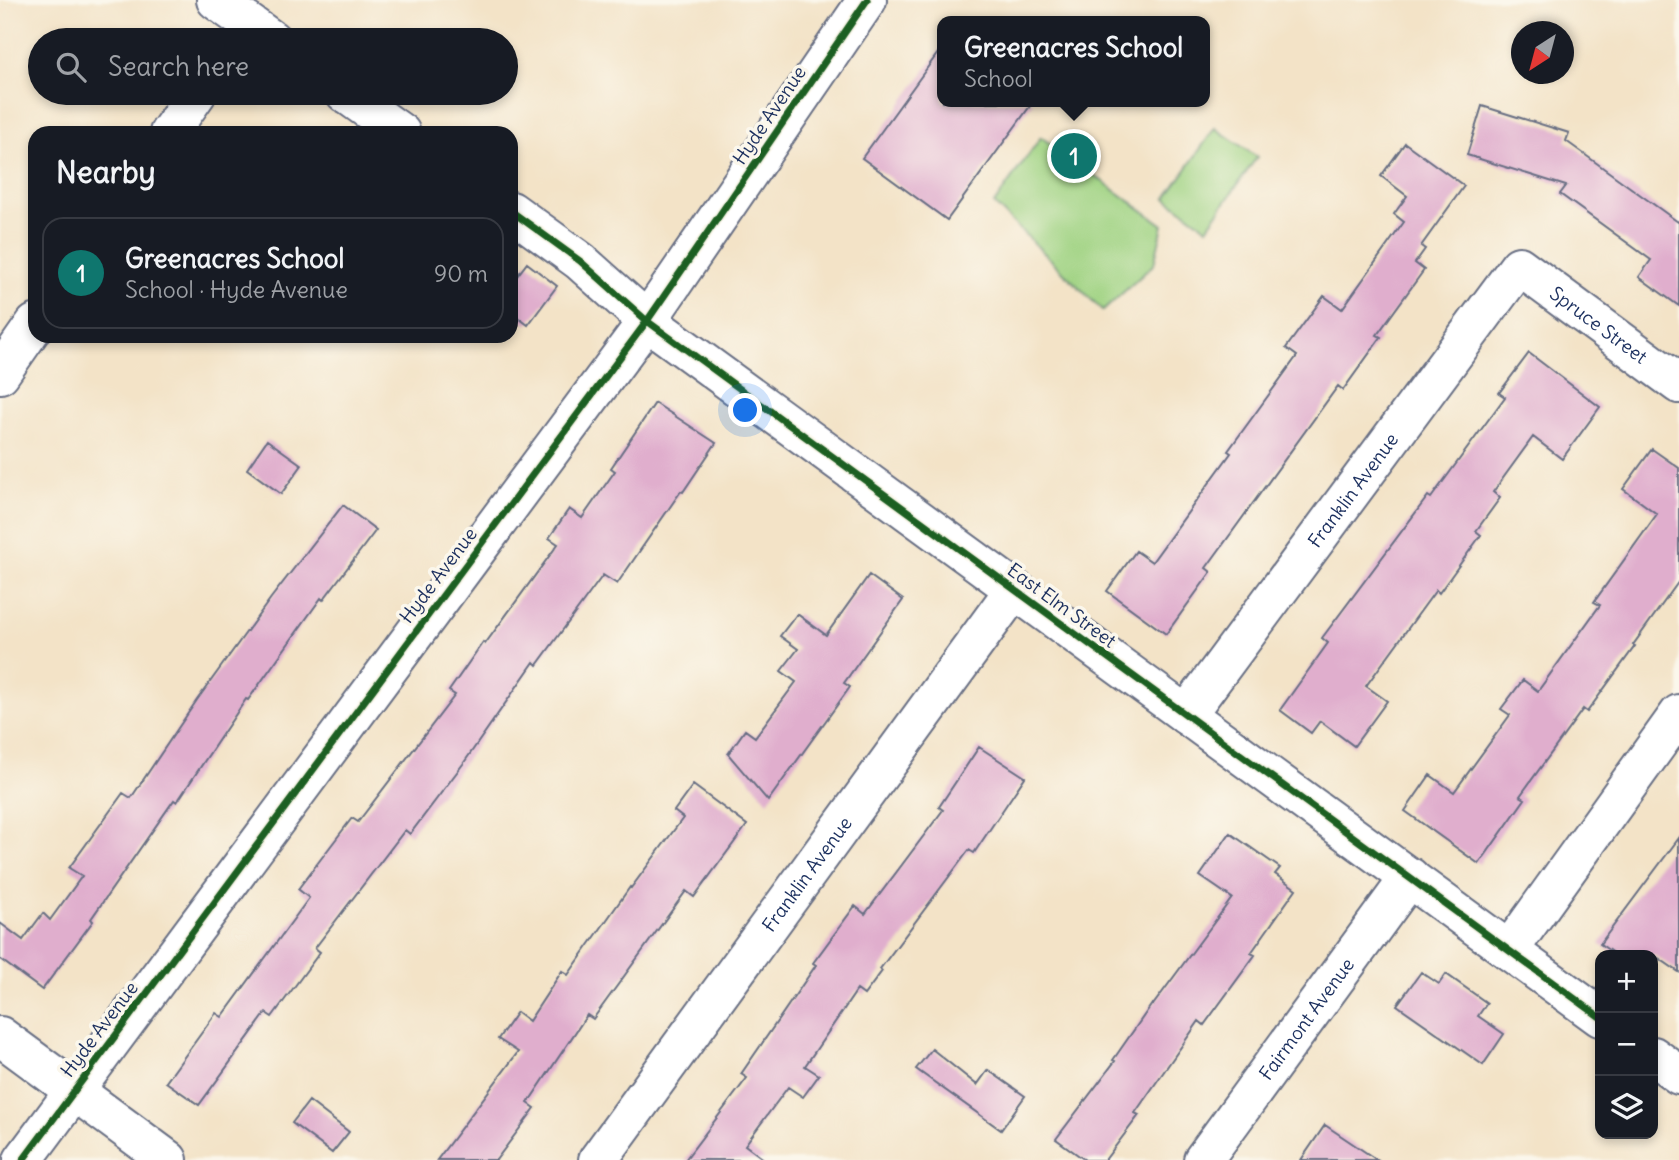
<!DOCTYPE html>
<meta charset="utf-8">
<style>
:root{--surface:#171b24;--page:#242831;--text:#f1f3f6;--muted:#9ea1a6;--line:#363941;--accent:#0f766e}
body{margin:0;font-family:Delius,sans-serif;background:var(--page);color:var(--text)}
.controls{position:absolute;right:21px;bottom:21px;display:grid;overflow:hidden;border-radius:14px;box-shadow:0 4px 10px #0003}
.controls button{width:63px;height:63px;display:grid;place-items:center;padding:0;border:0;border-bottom:2px solid var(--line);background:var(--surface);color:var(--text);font:35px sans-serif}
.compass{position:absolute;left:1511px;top:21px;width:63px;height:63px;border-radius:50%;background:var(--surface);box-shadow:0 4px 10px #0003;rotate:216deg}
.you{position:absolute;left:746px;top:411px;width:24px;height:24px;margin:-18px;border:5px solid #fff;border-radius:50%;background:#1a73e8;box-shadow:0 0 0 10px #1a73e833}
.badge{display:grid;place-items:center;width:46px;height:46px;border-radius:50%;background:var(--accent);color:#fff;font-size:23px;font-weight:700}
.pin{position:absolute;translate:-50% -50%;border:4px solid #fff;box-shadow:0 2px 7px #0006}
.popup{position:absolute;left:937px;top:16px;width:273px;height:91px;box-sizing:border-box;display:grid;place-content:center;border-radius:14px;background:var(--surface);filter:drop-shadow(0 2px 5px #0005);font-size:23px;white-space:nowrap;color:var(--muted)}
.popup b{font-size:26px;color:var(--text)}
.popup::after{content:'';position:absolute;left:50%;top:100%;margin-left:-14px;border:14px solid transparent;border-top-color:var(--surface)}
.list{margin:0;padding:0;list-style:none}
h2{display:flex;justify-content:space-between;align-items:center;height:91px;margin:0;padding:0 28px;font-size:30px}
h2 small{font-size:23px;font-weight:400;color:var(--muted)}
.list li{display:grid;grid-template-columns:46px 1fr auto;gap:21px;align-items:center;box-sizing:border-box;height:112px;margin:0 14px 14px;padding:0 14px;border:2px solid var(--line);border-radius:21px}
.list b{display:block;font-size:26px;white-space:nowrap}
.list p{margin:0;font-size:23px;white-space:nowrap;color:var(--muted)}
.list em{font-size:23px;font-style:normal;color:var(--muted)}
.icon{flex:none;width:38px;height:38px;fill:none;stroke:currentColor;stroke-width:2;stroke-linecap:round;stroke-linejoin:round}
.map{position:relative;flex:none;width:1679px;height:1160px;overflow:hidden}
.search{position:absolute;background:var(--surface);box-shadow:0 4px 10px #0003;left:28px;top:28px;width:490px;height:77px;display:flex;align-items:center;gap:18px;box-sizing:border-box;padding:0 24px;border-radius:38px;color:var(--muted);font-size:26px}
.panel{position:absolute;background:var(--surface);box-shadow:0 4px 10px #0003;left:28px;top:126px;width:490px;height:217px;border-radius:21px}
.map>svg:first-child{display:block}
</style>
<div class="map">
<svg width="1679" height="1160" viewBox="0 0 1679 1160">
<rect width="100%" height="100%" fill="#fbf7ec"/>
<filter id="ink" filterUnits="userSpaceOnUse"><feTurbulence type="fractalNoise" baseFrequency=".0143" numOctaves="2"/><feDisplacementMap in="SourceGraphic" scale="14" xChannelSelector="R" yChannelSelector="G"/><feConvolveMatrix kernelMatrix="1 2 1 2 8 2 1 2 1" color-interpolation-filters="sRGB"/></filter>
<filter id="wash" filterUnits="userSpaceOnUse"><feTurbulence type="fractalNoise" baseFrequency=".00686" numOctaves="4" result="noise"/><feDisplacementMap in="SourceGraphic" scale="28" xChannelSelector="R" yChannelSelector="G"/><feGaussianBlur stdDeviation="1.57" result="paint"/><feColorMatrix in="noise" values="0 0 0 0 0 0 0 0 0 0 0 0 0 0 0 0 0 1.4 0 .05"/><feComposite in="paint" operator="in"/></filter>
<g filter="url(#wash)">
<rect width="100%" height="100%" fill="#f3e3c7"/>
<path fill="#a0d383" stroke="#5e8170" stroke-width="2" d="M 1215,128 L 1257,157 L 1207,228 L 1166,198 Z
M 1041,137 L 1163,225 L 1154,264 L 1103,311 L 994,204 Z"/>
<g id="blocks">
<path fill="#e0aecd" d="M 943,46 L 943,102 L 1033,102 L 947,220 L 862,158 Z
M 1482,106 L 1569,133 L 1566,141 L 1678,222 L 1679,221 L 1679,306 L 1639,277 L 1651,260 L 1560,194 L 1566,186 L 1467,155 Z
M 1405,143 L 1464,186 L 1421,246 L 1425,249 L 1415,263 L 1424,270 L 1377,335 L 1381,337 L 1343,390 L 1338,386 L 1206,568 L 1211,572 L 1166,634 L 1107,591 L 1136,551 L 1152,562 L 1231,453 L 1228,451 L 1297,356 L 1286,348 L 1324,296 L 1342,309 L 1404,222 L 1394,214 L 1407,196 L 1381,176 Z
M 527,263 L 557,286 L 528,325 L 511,312 L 511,284 Z
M 1529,353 L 1600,407 L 1562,459 L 1533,437 L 1493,492 L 1500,498 L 1476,531 L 1481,535 L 1439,593 L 1436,590 L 1366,686 L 1387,701 L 1354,746 L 1320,721 L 1311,733 L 1280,710 L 1328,643 L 1322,638 L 1428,496 L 1431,498 L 1505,397 L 1499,393 Z
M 655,403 L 716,443 L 683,492 L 681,491 L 617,584 L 603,575 L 537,665 L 534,662 L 463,764 L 410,834 L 405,830 L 315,948 L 320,952 L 272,1017 L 266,1013 L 199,1105 L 166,1082 L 216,1013 L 222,1017 L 309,898 L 298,889 L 352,818 L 358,822 L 455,695 L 449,691 L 483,642 L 485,644 L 558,544 L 549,538 L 569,509 L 582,518 L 615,471 L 611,468 Z
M 267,440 L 302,465 L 281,494 L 247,469 Z
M 1652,449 L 1679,468 L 1679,581 L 1633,645 L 1635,646 L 1587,712 L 1583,709 L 1520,796 L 1525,799 L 1479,864 L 1405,811 L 1430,775 L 1454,792 L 1510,715 L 1501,709 L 1523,680 L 1538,691 L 1600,605 L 1594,602 L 1657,514 L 1623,489 Z
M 343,505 L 376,530 L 323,600 L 321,598 L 248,700 L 246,699 L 177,802 L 174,800 L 91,919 L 93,921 L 42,990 L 0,959 L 0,923 L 23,940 L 43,913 L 50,920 L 82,876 L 69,868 L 123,793 L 131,798 L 197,700 L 271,598 Z
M 869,575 L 903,600 L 844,683 L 850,687 L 768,801 L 728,754 L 745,730 L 755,737 L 796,682 L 781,671 L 798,649 L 780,636 L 797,614 L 826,635 Z
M 979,747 L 1025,777 L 974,853 L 969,850 L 880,969 L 882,971 L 864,995 L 857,990 L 805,1066 L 819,1075 L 803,1097 L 788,1087 L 745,1145 L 765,1160 L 685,1160 L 747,1078 L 741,1074 L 816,965 L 813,963 L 855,906 L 865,914 L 943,810 L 939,807 Z
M 693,785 L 747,825 L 694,897 L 686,891 L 593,1019 L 587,1015 L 528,1103 L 535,1108 L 496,1160 L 437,1160 L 518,1052 L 498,1039 L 517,1012 L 529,1021 L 562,971 L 568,975 L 630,887 L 631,888 L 683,818 L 674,811 Z
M 1230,833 L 1280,868 L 1275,874 L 1296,889 L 1251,953 L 1255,955 L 1204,1025 L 1199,1021 L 1135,1113 L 1139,1115 L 1105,1160 L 1085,1160 L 1056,1139 L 1115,1061 L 1113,1060 L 1152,1004 L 1153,1005 L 1232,898 L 1200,876 Z
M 1679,838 L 1679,972 L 1654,955 L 1616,955 L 1600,944 Z
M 1421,972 L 1439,984 L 1446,974 L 1487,1003 L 1478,1016 L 1504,1034 L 1483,1065 L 1397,1005 Z
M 932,1049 L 977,1085 L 988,1070 L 1025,1096 L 1001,1130 L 916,1069 Z
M 309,1101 L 349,1132 L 332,1153 L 292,1123 Z
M 1325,1125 L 1377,1160 L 1301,1160 Z"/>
</g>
</g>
<g filter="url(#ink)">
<use href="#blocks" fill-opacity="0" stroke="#676e83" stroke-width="2"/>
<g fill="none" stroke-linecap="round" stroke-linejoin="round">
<g stroke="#676e83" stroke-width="42">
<g id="minor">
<path d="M 216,0 L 272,40"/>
<path d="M 345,93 L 401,133"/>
<path d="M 169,133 L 197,93"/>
<path d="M 511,211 L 580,261 L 647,321 L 1600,1017"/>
<path d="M 0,374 L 35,324"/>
<path id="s1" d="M 1186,715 L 1519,266 L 1679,384"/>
<path d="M 1510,949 L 1679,714"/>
<path d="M 0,1036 L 168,1160"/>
<path d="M 1653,1056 L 1679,1075"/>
<path d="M 23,1160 L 647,321 L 867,0"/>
<path id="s2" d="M 598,1160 L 1014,590"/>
<path id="s3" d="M 1203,1160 L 1410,877"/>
</g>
</g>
<use href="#minor" stroke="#fff" stroke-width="38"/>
<g stroke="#fbf7ec" stroke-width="11">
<path id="cycleway" d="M 511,211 L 580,261 L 647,321 L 1600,1017
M 23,1160 L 647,321 L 867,0"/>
</g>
<use href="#cycleway" stroke="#1b5e20" stroke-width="7"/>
</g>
</g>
<g text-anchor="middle" stroke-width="7" stroke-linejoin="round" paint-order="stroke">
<g font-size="19" fill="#1b2f5e" stroke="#fbf7ec">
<text transform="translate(769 115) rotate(-56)" y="7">Hyde Avenue</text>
<text dy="7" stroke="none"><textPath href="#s1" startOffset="658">Spruce Street</textPath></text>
<text dy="7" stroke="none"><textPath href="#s1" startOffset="280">Franklin Avenue</textPath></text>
<text transform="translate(438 575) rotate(-53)" y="7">Hyde Avenue</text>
<text transform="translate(1062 605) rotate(36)" y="7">East Elm Street</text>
<text dy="7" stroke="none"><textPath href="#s2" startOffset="354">Franklin Avenue</textPath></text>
<text dy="7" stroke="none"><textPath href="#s3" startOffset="175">Fairmont Avenue</textPath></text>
<text transform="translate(99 1029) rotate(-53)" y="7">Hyde Avenue</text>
</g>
</g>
</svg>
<div class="controls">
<button>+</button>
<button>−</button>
<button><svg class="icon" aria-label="layers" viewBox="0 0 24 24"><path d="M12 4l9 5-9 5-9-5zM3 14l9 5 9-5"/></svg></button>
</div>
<svg class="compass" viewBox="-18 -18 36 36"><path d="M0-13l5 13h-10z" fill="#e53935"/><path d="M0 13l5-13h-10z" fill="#9ea1a6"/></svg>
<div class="you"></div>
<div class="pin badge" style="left:1074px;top:156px">1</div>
<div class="popup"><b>Greenacres School</b>School</div>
<div class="search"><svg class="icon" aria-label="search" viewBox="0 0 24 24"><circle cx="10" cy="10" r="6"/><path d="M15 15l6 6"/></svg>Search here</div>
<section class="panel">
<h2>Nearby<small></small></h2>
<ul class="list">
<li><span class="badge">1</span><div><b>Greenacres School</b><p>School · Hyde Avenue</p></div><em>90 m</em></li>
</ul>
</section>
</div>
